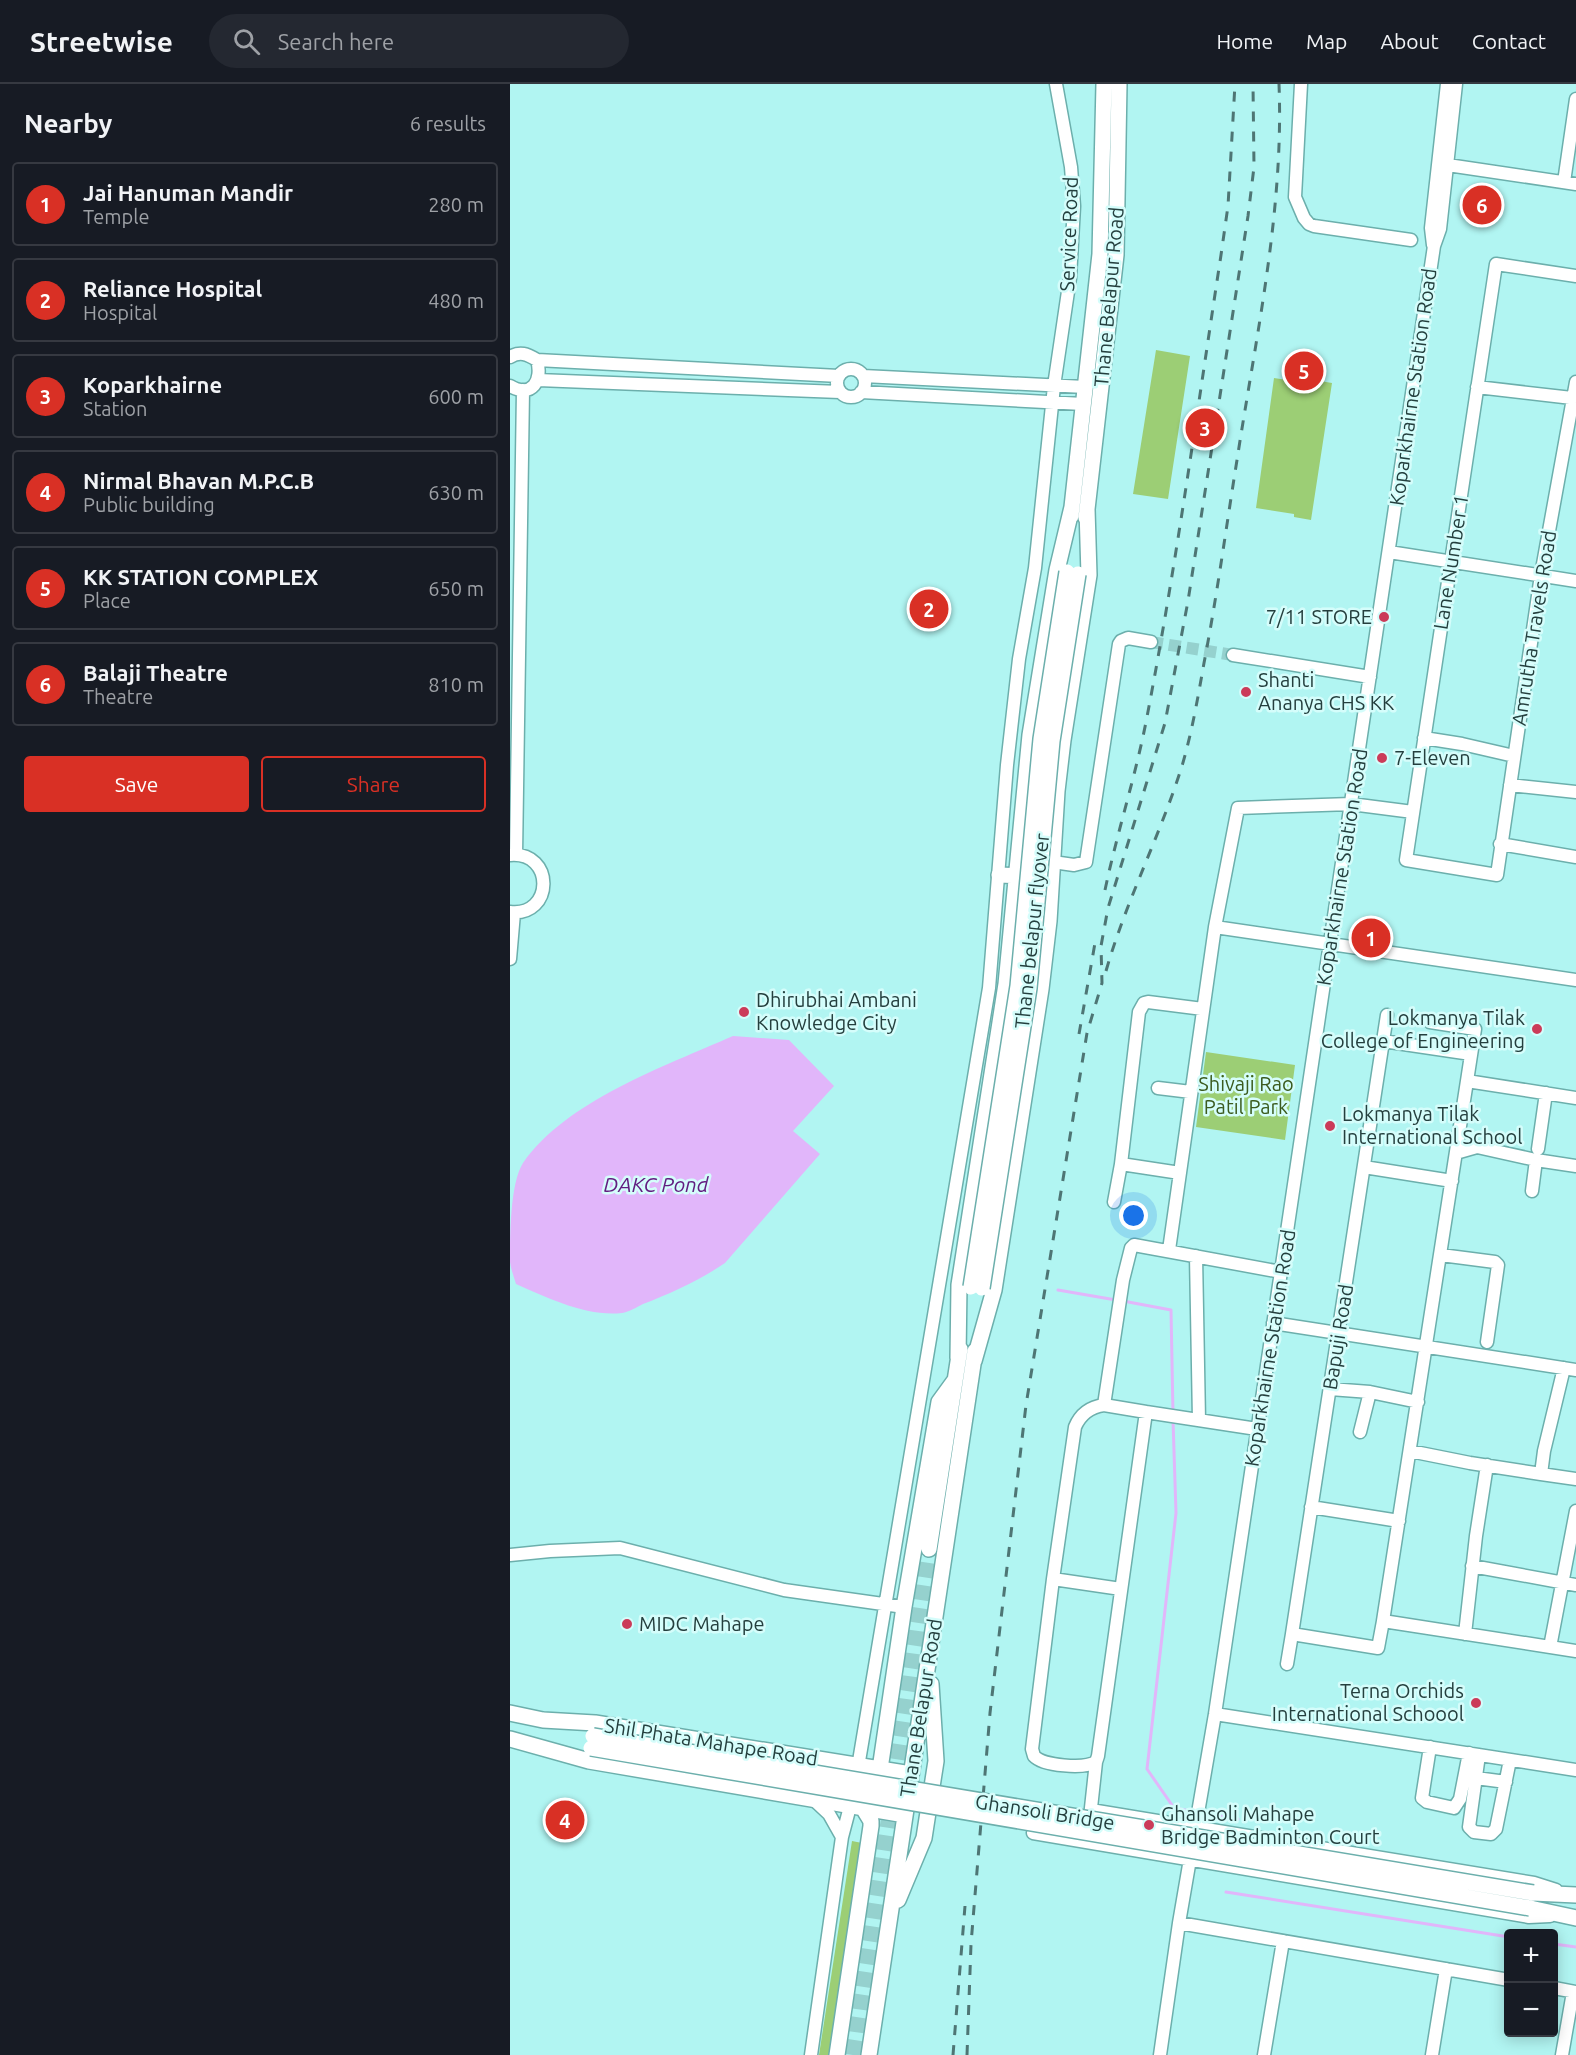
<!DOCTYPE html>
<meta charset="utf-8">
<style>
:root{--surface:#171b24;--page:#242831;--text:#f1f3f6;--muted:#9ea1a6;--line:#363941;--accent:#d93025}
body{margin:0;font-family:Ubuntu,sans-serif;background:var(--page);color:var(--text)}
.controls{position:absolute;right:18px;bottom:18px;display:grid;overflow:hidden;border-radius:6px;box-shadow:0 3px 15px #0003}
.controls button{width:54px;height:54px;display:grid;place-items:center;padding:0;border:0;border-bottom:2px solid var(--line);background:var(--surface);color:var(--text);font:30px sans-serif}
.you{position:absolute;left:624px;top:1132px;width:21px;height:21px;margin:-15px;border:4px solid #fff;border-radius:50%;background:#1a73e8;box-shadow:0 0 0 9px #1a73e833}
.badge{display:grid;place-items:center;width:39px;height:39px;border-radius:50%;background:var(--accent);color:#fff;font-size:20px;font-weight:700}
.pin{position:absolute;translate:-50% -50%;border:3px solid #fff;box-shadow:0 2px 6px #0006}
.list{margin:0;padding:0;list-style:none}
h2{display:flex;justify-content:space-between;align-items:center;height:78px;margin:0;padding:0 24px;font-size:26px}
h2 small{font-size:20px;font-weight:400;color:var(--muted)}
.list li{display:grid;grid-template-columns:39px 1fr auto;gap:18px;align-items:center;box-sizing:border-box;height:84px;margin:0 12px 12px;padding:0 12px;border:2px solid var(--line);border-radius:6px}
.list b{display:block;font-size:22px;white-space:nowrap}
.list p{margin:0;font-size:20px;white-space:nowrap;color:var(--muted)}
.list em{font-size:20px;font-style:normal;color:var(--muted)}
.actions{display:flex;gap:12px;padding:18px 24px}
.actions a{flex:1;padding:14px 0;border:2px solid var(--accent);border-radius:6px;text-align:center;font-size:21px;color:var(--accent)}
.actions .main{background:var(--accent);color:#fff}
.icon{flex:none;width:33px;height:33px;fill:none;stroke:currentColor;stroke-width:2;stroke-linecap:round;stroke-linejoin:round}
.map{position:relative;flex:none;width:1066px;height:1971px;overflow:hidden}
header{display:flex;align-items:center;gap:36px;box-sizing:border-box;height:84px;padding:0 30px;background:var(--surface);border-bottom:2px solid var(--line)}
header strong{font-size:28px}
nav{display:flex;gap:33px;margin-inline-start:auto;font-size:21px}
.search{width:420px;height:54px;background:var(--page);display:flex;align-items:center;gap:15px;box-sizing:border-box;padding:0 21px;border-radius:33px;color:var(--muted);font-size:22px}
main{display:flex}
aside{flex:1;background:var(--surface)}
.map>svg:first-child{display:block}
</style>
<header>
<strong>Streetwise</strong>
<div class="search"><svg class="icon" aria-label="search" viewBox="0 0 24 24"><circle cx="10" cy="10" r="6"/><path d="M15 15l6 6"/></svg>Search here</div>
<nav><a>Home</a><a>Map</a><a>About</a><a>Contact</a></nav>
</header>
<main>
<aside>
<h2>Nearby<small>6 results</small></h2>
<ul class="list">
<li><span class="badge">1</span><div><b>Jai Hanuman Mandir</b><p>Temple</p></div><em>280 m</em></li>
<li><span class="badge">2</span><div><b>Reliance Hospital</b><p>Hospital</p></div><em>480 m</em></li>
<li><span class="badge">3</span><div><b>Koparkhairne</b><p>Station</p></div><em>600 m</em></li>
<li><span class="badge">4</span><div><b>Nirmal Bhavan M.P.C.B</b><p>Public building</p></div><em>630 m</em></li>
<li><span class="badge">5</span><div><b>KK STATION COMPLEX</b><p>Place</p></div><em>650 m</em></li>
<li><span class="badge">6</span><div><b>Balaji Theatre</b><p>Theatre</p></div><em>810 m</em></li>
</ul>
<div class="actions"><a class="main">Save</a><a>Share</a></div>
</aside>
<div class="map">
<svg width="1066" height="1971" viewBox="0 0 1066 1971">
<rect width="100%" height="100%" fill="#b1f5f2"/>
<path fill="#9cce75" d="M 646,266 L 680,272 L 658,415 L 623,410 Z
M 764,294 L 803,300 L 804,296 L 822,299 L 801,436 L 784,433 L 784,430 L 746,424 Z
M 696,968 L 785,981 L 775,1056 L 686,1043 Z
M 342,1757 L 352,1759 L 319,1971 L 309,1971 Z"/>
<path fill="#e1b6fa" d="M 223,952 L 279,956 L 324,1002 L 283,1047 L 310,1070 L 215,1179 C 190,1196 162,1209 133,1220 C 127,1223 119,1228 112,1229 C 77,1233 38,1214 6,1200 C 4,1193 1,1186 0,1178 C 0,1154 0,1099 13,1079 C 56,1017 155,982 223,952 Z"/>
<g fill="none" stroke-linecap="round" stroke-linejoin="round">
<path stroke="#e1b6fa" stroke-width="3" d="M 548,1206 L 606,1216
M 613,1217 L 661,1226 L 663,1330
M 663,1336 L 666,1429 L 637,1685 L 664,1724 L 685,1728
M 692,1729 L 728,1735
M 716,1808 L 999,1853
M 1044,1860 L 1066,1863"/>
<path stroke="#95d1ce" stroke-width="12" stroke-dasharray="12 6" stroke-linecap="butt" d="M 641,558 L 723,571"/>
<path stroke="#95d1ce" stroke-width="15" stroke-dasharray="15 8" stroke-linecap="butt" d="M 343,1971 L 419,1465"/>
<g stroke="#6cafac" stroke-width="15">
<path id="minor" d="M 791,0 L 785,113 L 794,134 L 799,140 L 804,142 L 901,156
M 931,80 L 1066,100
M 1054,98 L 1066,15
M 923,161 L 921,144 L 937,0
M 1066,192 L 986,180 L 896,776 L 987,791 L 1031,491 L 1066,298
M 0,273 C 10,267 17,270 27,276 C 33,296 22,315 0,302
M 27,276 L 329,292
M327 299a14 14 0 1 1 28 0a14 14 0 1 1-28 0Z
M 353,292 L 575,303
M 28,296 L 330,308
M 967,303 L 1062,314
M 351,308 L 573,320
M 879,468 L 1066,497
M 723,571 L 860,593
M 914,654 L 952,660 L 1004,672
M 1000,701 L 1066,708
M 990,760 L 1066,773
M 0,771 C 45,767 44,833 0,828
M 6,771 L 13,306
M 536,777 L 564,781 L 576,778 L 609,560 L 611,557 L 618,554 L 641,558
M 705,843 L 728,724 L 841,720 L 903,728
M 0,875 L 4,829
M 920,938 L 965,945 L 957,997
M 873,957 L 961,970
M 648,1004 L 681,1008
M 1066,1014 L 957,997 L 873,1537 L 1066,1567
M 1028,1065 L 1036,1009
M 946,1069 L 967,1063 L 1026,1076 L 1066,1082
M 854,1083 L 942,1097
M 670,1089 L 611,1080 L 629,928 L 634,919 L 638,918 L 693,925
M 1022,1107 L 1026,1076
M 604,1118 L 611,1080
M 659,1166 L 705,843 L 1066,896
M 931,1171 L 985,1178 L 988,1181 L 977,1258
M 686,1172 L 689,1336
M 763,1239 L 1066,1286
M 820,1305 L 860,1308 L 908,1318
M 594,1321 L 636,1328 L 588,1672 L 586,1678 C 574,1685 533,1682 524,1672 L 522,1665 L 543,1495 L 565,1343 C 570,1331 580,1323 594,1321 Z
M 594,1321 L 613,1196 L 621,1164 L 624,1161 L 771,1188
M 636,1328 L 747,1345
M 850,1348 L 860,1308
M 900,1367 L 960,1379 L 1031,1390 L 1034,1367 L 1054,1284
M 1031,1390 L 1066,1395
M 801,1423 L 889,1437
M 0,1471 L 40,1467 L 110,1464 L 274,1506 L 394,1523
M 962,1482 L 1066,1501
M 543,1495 L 611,1505
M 782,1550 L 877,931
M 955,1550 L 966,1452 L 977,1381
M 1040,1563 L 1066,1427
M 777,1580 L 782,1550 L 868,1564 L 873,1537
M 705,1630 L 1066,1686
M 920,1663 L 912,1714 L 917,1718 L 944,1724 L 950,1715 L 959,1669
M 969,1671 L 959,1743 L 964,1748 L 981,1750 L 986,1745 L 1000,1676
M 347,1689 L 479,904 L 497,681 L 509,575 L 525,484 L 544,302 L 560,194 L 564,122 L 561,83 L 546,0
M 966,1694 L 996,1698
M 303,1715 L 319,1730 L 332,1753
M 581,1726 L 1024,1799 L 1046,1806
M 580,1733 L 586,1678
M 523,1749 L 1019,1833 L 1040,1832
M 669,1839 L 999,1896
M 1044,1904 L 1066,1908
M 301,1971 L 332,1753 L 342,1715
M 650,1971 L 669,1839 L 705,1630 L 924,162 L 930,145 L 946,0
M 754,1971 L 773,1857
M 922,1971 L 936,1885
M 1052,1971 L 1063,1908"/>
</g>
<g stroke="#6cafac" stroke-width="18">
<path id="major" d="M 561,432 L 590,170 L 594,0
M 576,434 L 606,171 L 609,0
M 489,791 L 514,792
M 448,1274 L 449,1201 L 496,900 L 520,651 L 547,486 L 562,423
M 464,1277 L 484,1206 L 531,905 L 539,837 L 547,707 L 553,656 L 579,491 L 577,425
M 419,1465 L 450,1265
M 0,1629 L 33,1636 L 85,1639 L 401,1690
M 0,1655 L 79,1677 L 395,1731
M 370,1685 L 394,1523 L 429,1318 L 445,1296
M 1023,1809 L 1066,1811
M 388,1816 L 414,1754 L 426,1677 L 421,1600
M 1020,1824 L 1066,1834
M 327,1971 L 361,1742 L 361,1737 L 353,1724
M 359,1971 L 465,1267"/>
</g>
<use href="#minor" stroke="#fff" stroke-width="12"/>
<use href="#major" stroke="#fff" stroke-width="15"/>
<path stroke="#4e7574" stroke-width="3" stroke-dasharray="10 10" stroke-linecap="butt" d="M 595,806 C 607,749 625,694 636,638 C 666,483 687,327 711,171 L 718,122 L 725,0
M 596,887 C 616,817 650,752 672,682 C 682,648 688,613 694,579 C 707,512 716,444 727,376 C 746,252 774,126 769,0
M 569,950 L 585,859
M 443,1971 L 455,1822
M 457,1971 L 461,1860 L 480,1629 L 516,1321 L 577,949 L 592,899 L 591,862 L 598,824 L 655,639 L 678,517 L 738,132 L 744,83 L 743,0"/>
<g stroke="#6cafac" stroke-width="18" stroke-linecap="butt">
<path id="major-bridge" d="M 461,1203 L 508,902 L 531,655 L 557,488
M 472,1204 L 519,904 L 542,657 L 568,490
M 83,1652 L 1023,1809
M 81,1664 L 1020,1824"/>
</g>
<use href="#major-bridge" stroke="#fff" stroke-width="15"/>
</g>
<g fill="#cb3b59" stroke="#d5fdfb" stroke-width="2">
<circle cx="874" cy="533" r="6"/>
<circle cx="736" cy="608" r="6"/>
<circle cx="872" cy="674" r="6"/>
<circle cx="234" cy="928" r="6"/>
<circle cx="1027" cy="945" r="6"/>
<circle cx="820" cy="1042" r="6"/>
<circle cx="117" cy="1540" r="6"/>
<circle cx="966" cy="1619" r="6"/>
<circle cx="639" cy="1741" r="6"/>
</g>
<g text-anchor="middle" stroke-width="5" stroke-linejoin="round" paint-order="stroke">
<g font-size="20" fill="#243f3e" stroke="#d5fdfb">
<text transform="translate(559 150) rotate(-88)" y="7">Service Road</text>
<text transform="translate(599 213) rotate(-85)" y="7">Thane Belapur Road</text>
<text transform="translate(903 303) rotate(-82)" y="7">Koparkhairne Station Road</text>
<text transform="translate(941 478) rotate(-81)" y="7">Lane Number 1</text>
<text transform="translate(1024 544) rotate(-81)" y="7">Amrutha Travels Road</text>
<text transform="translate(832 783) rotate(-81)" y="7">Koparkhairne Station Road</text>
<text transform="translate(522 847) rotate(-84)" y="7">Thane belapur flyover</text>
<text transform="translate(828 1253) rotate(-81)" y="7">Bapuji Road</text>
<text transform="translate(760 1264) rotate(-81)" y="7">Koparkhairne Station Road</text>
<text transform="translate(411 1624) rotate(-81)" y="7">Thane Belapur Road</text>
<text transform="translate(201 1658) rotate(9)" y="7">Shil Phata Mahape Road</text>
<text transform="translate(535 1728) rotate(9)" y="7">Ghansoli Bridge</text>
</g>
<g font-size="20" fill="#243f3e" stroke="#d5fdfb" text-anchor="start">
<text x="862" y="540" text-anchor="end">7/11 STORE</text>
<text x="748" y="603">Shanti<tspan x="748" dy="23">Ananya CHS KK</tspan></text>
<text x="884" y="681">7-Eleven</text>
<text x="246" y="923">Dhirubhai Ambani<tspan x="246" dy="23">Knowledge City</tspan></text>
<text x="1015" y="941" text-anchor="end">Lokmanya Tilak<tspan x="1015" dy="23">College of Engineering</tspan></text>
<text x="832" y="1037">Lokmanya Tilak<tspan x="832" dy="23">International School</tspan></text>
<text x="129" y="1547">MIDC Mahape</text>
<text x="954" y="1614" text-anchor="end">Terna Orchids<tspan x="954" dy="23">International Schoool</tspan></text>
<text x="651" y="1737">Ghansoli Mahape<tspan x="651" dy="23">Bridge Badminton Court</tspan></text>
</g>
<g font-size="20" fill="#3b5b1e" stroke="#d5fdfb">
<text x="736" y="1007">Shivaji Rao<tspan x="736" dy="23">Patil Park</tspan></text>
</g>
<g font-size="21" font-style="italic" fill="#621e80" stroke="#d5fdfb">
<text x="146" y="1108">DAKC Pond</text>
</g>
</g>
</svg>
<div class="controls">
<button>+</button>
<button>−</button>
</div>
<div class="you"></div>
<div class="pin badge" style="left:861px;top:854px">1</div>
<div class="pin badge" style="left:419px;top:525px">2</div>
<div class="pin badge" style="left:695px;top:344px">3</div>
<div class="pin badge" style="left:55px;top:1736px">4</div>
<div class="pin badge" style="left:794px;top:287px">5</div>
<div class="pin badge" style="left:972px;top:121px">6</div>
</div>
</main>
